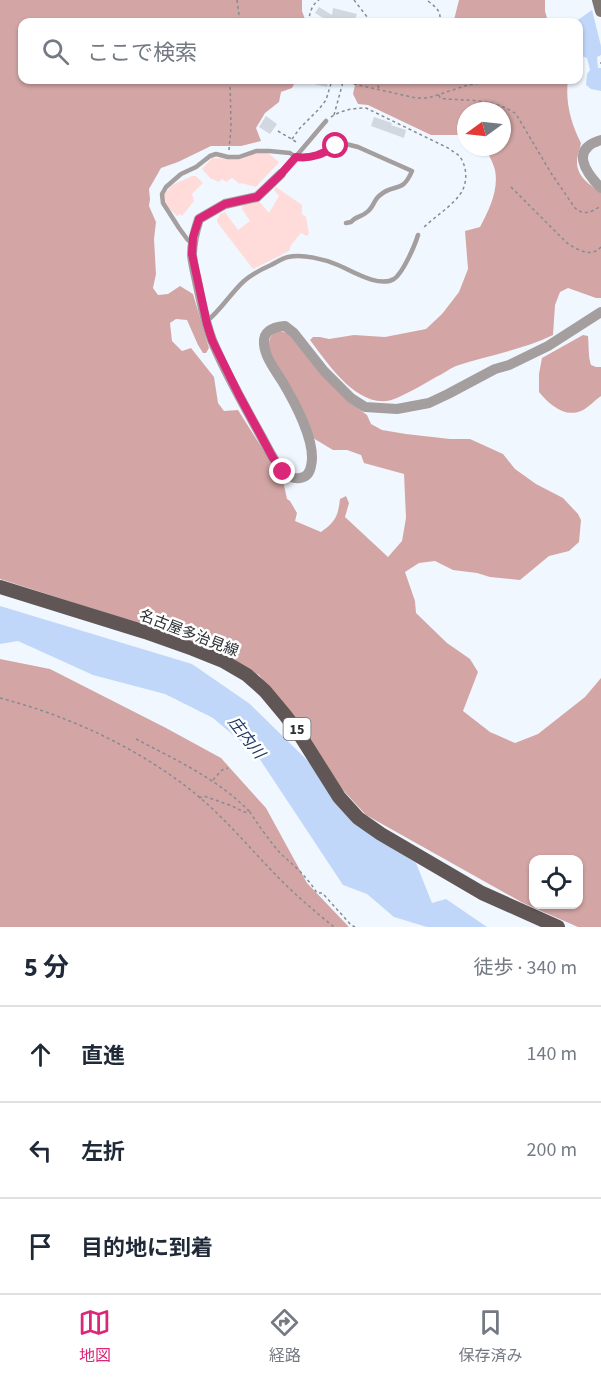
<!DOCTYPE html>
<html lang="ja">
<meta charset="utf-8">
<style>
:root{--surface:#fff;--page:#f2f2f3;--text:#1f2937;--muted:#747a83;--line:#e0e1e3;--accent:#db2777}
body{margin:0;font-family:"Source Sans 3","Noto Sans JP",sans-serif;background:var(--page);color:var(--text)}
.controls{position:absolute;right:18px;bottom:18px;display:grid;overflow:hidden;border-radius:12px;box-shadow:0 2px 4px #0004}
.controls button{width:54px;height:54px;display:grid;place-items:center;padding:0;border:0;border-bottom:2px solid var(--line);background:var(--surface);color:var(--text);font:30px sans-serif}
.compass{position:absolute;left:457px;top:102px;width:54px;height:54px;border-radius:50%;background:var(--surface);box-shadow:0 2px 4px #0004;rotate:255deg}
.stop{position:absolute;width:18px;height:18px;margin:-14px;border:4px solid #db2777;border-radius:50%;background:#fff}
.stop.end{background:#db2777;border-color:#fff;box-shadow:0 2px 6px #0008}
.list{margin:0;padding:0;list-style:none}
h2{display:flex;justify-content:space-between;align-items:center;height:78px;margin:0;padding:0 24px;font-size:26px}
h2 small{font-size:20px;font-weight:400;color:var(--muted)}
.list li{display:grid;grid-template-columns:39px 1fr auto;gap:18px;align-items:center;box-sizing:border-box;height:96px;padding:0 24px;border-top:2px solid var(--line)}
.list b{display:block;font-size:22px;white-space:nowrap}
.list em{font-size:20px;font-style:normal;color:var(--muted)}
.icon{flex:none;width:33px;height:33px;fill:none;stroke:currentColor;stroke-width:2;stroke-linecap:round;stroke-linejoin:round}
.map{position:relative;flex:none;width:601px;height:927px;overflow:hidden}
.search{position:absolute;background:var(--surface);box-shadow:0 2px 4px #0004;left:18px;right:18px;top:18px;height:66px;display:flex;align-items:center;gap:15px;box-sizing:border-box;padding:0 21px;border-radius:12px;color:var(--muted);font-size:22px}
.sheet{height:366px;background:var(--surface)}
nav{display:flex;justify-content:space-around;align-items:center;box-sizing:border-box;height:84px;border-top:2px solid var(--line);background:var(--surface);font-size:16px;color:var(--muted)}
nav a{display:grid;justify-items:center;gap:3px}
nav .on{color:var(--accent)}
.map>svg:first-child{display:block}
</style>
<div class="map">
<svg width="601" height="927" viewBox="0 0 601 927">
<rect width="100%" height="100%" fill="#f1f7ff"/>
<path fill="#ffdbda" d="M 256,153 L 268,153 L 279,162 L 256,187 L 241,183 L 240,184 L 232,178 L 226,182 L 222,179 L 219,182 L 210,178 L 202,169 L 212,158 L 239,159 Z
M 192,176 L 196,176 L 203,183 L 192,194 L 194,201 L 182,216 L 180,214 L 177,216 C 170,209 164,205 164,194 L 172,185 Z
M 276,187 L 302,205 L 302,214 L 306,217 L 309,233 L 307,236 L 301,233 L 291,245 L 289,251 L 253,269 L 217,222 L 217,220 L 220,214 L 225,212 L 238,230 L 250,221 L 242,209 L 243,203 C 262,200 257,200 269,213 L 279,196 L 274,190 Z"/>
<path fill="#d3a6a5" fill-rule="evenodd" d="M 0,0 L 302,0 L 302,11 L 306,22 L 22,22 L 22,80 L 296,80 L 292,88 L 281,92 L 279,102 L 265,113 L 256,128 L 261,141 L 241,146 L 211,146 L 178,162 L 161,168 L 149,189 L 150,199 L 149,206 L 156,222 L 154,239 L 156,274 L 153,288 L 158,295 L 168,294 L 180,286 L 193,294 L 209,348 L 206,353 L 203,353 L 198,345 L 187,320 L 176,319 L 170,323 L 172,341 L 182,351 L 191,348 L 214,377 L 218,403 L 224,411 L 238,410 L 279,475 L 284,485 L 287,499 L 290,501 L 297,513 L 295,521 L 321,532 C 335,522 338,517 340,499 L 346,496 L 349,503 L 345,517 L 388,557 L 402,541 L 406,518 L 404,474 L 364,463 L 361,455 L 347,450 L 333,450 L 313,438 L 268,348 C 270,332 275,327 291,335 L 347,400 L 367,415 L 371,424 L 382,430 L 406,434 L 450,439 L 470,439 L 503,454 L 515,469 L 536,484 L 563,498 L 578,514 L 581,520 L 579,542 L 569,551 L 549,556 L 520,580 L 490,577 L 477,573 L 453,570 L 435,561 L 419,563 L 405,572 L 415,601 L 416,613 L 447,643 L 470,659 L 478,672 L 463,711 L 490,732 L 515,743 L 538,734 L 585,697 L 601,678 L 601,927 L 578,927 L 523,903 L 366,815 L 341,788 L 316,751 L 259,675 L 212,649 L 97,610 L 0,579 ZM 534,860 L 578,860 L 578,904 L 534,904 Z
M 459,0 L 545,0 L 545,11 L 548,22 L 455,22 L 454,20 Z
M 356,80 L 568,80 C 565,101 571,124 581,143 C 580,149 577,156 577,162 C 577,177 590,185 601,192 L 601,298 L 596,298 L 568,288 L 560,292 L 555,305 L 553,335 C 522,350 489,355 456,366 C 449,369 443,374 436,377 C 424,384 412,391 399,397 C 362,416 329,365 310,340 L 313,337 L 320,337 L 329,339 L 354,335 L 385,337 L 426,329 L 442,314 L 459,292 L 468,269 L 465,231 L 480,227 C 489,210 499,190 495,170 C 493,162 488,154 485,147 L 502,147 L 502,111 L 466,111 L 466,135 L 431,135 L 368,105 L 358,104 L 353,94 Z
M 583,335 L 588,336 C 589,345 588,356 591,365 L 596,367 L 601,367 L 601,396 C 595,400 588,408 581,411 C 564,418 549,404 539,392 L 539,374 L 542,358 Z
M 0,659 L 50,669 L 166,728 L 221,758 L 266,808 L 307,883 L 349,927 L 0,927 Z"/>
<path fill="#c0d7f9" d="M 592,10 L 601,46 L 601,55 L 597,57 L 598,68 L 601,68 L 601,91 L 591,89 L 586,85 L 587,74 L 590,70 L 587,58 L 579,55 L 578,22 L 575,22 Z
M 0,606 L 192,664 L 250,704 L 309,762 L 353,823 L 416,863 L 432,903 L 446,899 L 487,927 L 427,927 L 394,917 L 367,894 L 343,885 L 257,755 L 213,718 L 165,694 L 93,675 L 18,641 L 0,644 Z"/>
<path fill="#d1d8e2" d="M 319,7 L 332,15 L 333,8 L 357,14 L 354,22 L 330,22 L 315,13 Z
M 306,80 L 329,80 L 327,87 L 305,82 Z
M 266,116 L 277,124 L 270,134 L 259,127 Z
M 374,117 L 392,123 L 391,125 L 406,130 L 404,138 L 371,126 Z"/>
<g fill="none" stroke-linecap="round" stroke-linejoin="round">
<path stroke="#868b91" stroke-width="1.5" stroke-dasharray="3 3" stroke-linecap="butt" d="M 237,0 L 239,15 L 238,22
M 354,0 L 371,22
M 428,1 C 437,8 441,11 440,22
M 308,22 C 310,14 311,5 319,0
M 600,63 L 601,63
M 578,67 L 581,67
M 336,80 L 416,98 L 428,98 L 468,85 L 499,80
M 375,80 L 380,90
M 439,95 L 440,98 C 448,100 456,99 464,100 C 480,100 503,104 516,114 L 551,173 L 575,208 C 584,216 591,212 601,206
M 334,115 L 343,82
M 331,117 C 342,110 353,108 366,108 L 448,148 C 452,151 457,153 460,157 C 468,168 468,186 458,197 C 448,209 433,218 422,229
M 278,131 L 298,143
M 292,139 L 300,128 L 319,109 L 326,100 L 332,80
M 229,150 L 231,127 L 230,80
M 511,187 L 567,243 C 578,250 591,258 601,247
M 0,698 C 69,716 136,747 192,791 C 222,815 247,845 273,872 C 292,892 313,910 334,927
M 136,739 C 176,760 218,779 250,812
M 213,780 L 222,770 L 228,768
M 199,798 L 204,796 L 232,806 L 244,812 L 250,812 C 256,822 274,847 282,855 C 295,866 308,878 317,893 L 322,893 L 326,897 L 351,925 L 355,927"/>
<path stroke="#a49e9e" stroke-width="4.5" d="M 281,174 L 326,121
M 192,244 L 187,239 L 179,228 L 163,203 L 162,194 L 166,187 L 181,174 L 196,167 L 210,156 L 216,154 L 228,157 L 239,157 L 256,151 L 269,151 L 290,153 L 296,157 L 306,158 L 318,155 L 342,143 L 358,147 L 412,171 C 402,195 394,182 379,196 C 374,200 373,208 367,212 C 362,217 356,216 351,222 L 346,223
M 206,322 C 221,310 230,294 244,281 C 252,274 262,269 271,265 C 277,262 283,258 288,257 C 303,254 324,259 338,265 C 352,271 379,288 394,279 C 403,273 415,245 418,235"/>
<path stroke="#a49e9e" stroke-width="10" d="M 601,140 C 570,149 585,172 601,188
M 281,174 L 257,197 L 225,204 L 199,219 C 195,231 192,242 192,255 C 193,265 196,276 198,286 C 202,304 205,322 212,340 C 225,372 243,403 260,434 C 267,446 273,462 284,472 C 289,477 293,479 300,478 C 307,477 310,472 311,466 C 317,443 294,401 282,381 C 275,370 265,357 264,344 C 263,331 273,327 285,326 L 294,333 L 324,371 L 351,398 L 365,407 L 397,409 L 429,403 L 448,394 L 495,369 L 509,365 L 548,346 L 601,312"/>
<path stroke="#7d7474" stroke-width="12" d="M 598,0 L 601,11"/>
<path stroke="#615656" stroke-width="14" d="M 0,587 L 145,632 L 193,649 L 223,661 L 247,675 L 265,691 L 285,715 L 298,732 L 339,797 L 358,818 L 381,834 L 482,893 L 558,927"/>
</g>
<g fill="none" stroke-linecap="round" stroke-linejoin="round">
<path stroke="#db2777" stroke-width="8" d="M 283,472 L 273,458 L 239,395 L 212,340 L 207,324 L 192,254 L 193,237 L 199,219 L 225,204 L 257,197 L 281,174 L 296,157 C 311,159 323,154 336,146"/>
</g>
<g text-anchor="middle" stroke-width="5" stroke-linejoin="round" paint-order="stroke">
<rect fill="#fff" stroke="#6b6d70" stroke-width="1.5" x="283.5" y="718" width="27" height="22" rx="4.5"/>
<g font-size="14" font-weight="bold" fill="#2b2e32">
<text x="297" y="734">15</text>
</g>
<g font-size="15" fill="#2b2e32" stroke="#fff">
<text transform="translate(189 633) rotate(21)" y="5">名古屋多治見線</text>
</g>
<g font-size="16" font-style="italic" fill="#1e3965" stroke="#fff">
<text transform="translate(247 737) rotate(52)" y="6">庄内川</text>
</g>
</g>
</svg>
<div class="controls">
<button><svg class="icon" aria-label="locate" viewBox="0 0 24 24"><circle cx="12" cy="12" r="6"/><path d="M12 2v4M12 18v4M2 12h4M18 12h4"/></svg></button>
</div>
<svg class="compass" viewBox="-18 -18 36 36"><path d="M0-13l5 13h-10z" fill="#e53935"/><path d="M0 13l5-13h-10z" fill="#747a83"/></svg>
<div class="stop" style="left:336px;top:146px"></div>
<div class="stop end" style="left:283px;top:472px"></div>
<div class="search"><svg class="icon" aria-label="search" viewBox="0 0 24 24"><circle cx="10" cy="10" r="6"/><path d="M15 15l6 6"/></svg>ここで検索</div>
</div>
<section class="sheet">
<h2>5 分<small>徒歩 · 340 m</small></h2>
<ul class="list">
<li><svg class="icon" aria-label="ahead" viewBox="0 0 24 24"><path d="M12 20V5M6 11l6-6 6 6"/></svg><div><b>直進</b></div><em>140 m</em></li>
<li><svg class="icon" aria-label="left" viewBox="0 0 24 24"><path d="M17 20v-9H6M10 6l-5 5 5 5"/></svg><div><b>左折</b></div><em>200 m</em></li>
<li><svg class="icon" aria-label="arrive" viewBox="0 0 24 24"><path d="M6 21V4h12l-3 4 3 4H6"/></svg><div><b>目的地に到着</b></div></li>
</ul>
</section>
<nav>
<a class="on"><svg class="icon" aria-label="map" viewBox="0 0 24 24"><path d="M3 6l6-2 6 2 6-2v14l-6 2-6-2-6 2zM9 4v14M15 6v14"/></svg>地図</a>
<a><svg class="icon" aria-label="directions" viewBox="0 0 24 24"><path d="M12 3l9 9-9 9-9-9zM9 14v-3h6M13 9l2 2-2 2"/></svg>経路</a>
<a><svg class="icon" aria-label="saved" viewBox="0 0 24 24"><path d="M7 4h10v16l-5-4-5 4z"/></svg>保存済み</a>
</nav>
